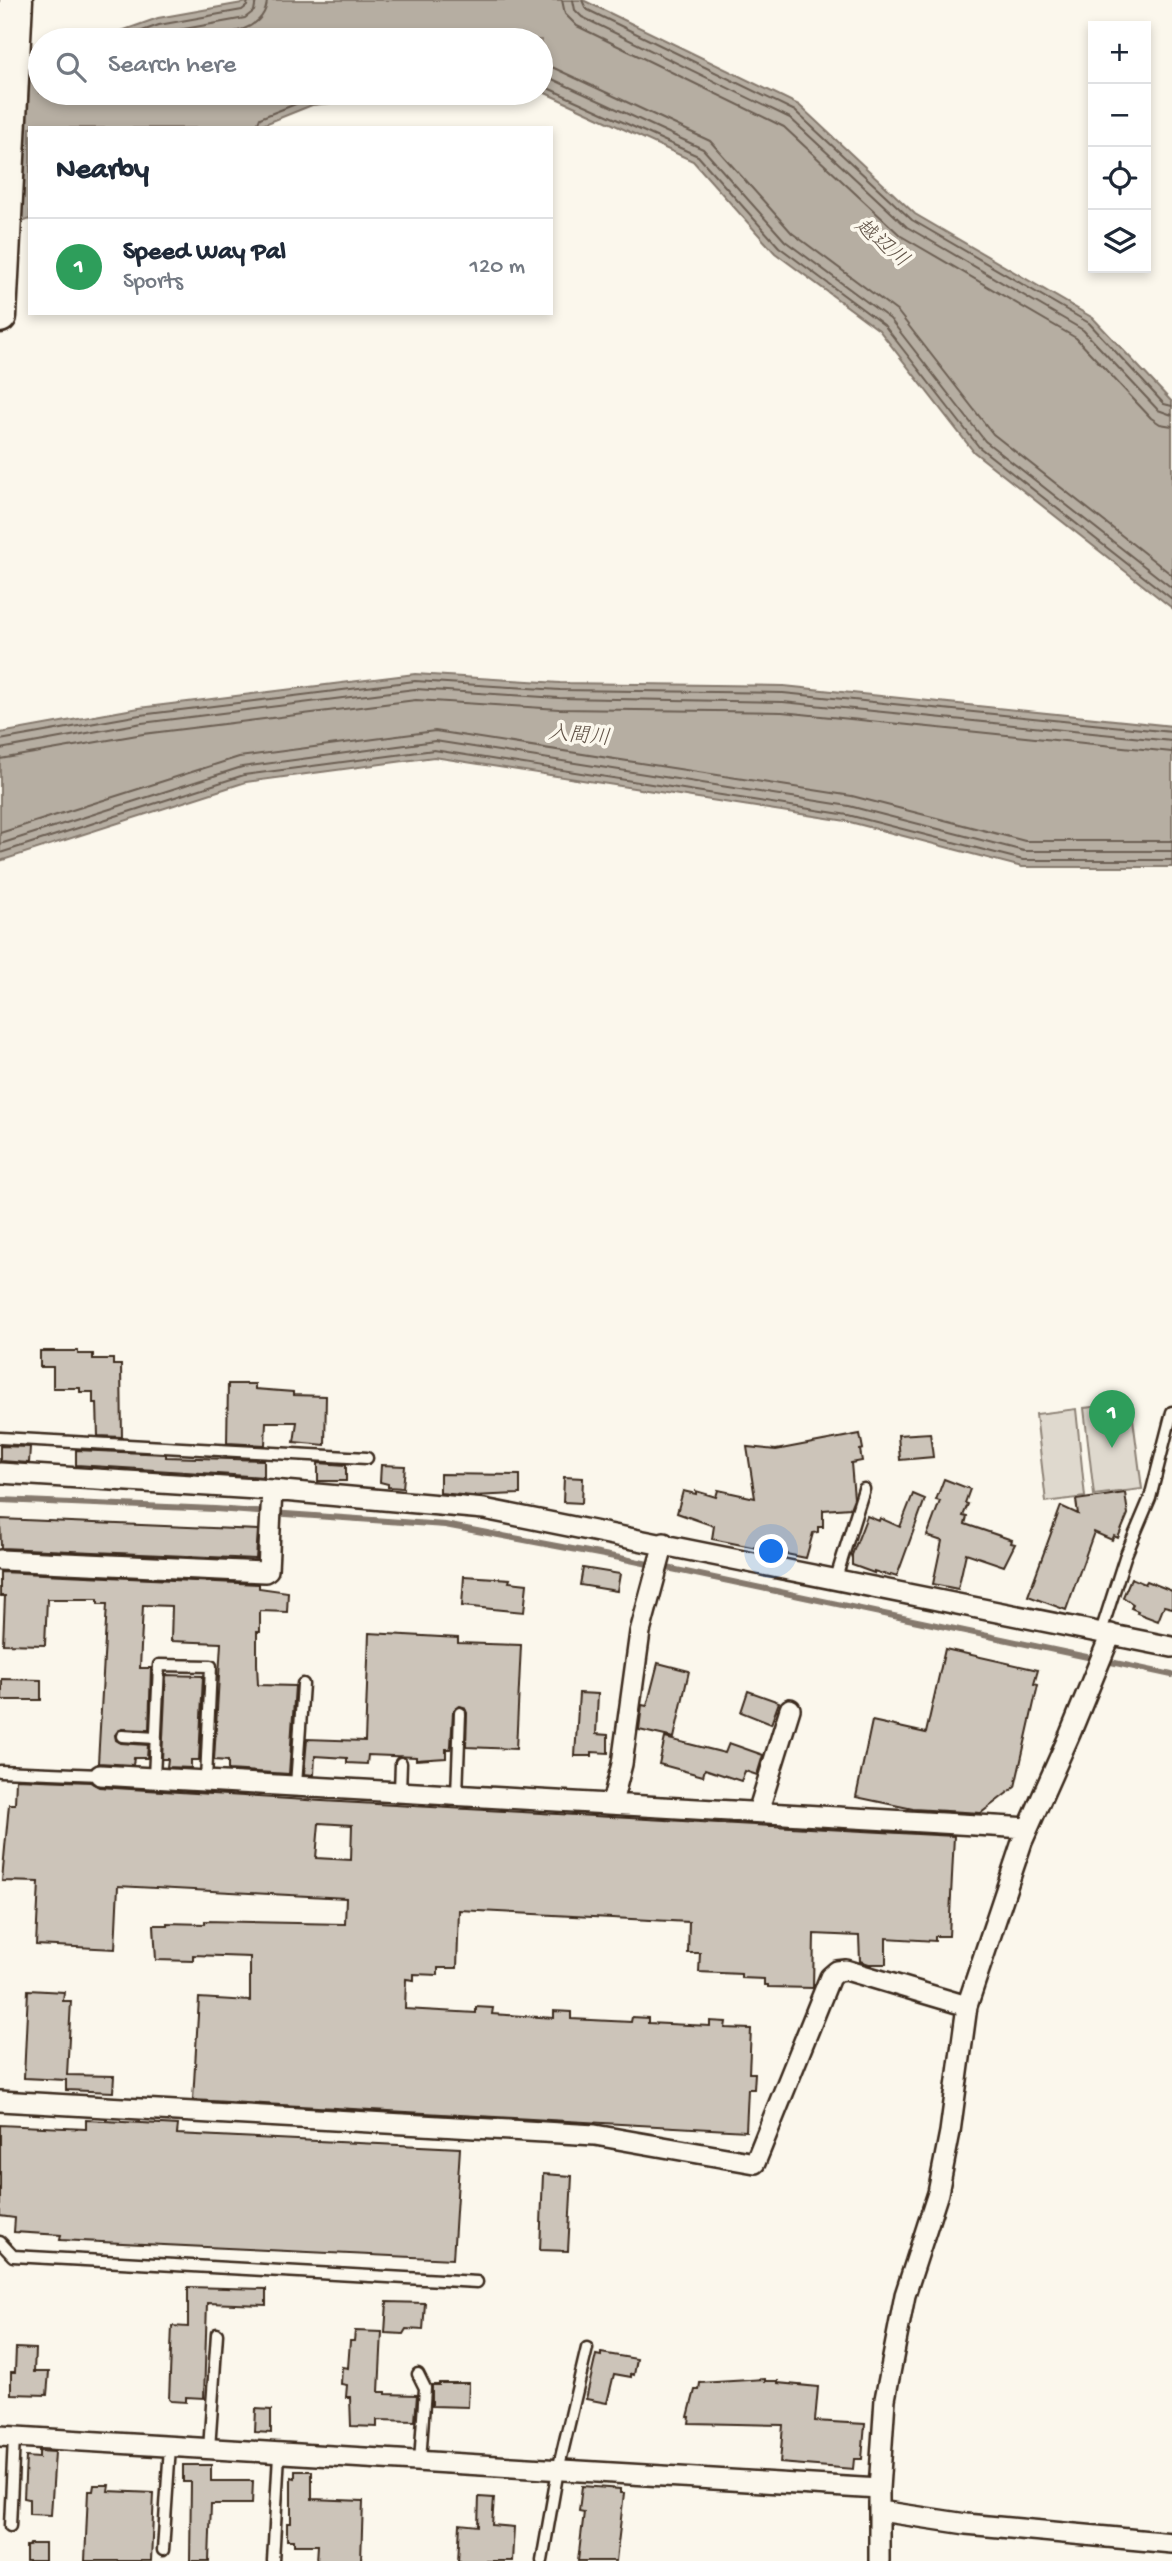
<!DOCTYPE html>
<meta charset="utf-8">
<style>
:root{--surface:#fff;--page:#f6f6f7;--text:#1f2937;--muted:#747a83;--line:#e0e1e3;--accent:#d1495b}
body{margin:0;font-family:"Gochi Hand","Klee One",sans-serif;background:var(--page);color:var(--text)}
.controls{position:absolute;right:21px;top:21px;display:grid;overflow:hidden;border-radius:0px;box-shadow:0 4px 10px #0003}
.controls button{width:63px;height:63px;display:grid;place-items:center;padding:0;border:0;border-bottom:2px solid var(--line);background:var(--surface);color:var(--text);font:35px sans-serif}
.you{position:absolute;left:772px;top:1552px;width:24px;height:24px;margin:-18px;border:5px solid #fff;border-radius:50%;background:#1a73e8;box-shadow:0 0 0 10px #1a73e833}
.badge{display:grid;place-items:center;width:46px;height:46px;border-radius:50%;background:var(--accent);color:#fff;font-size:23px;font-weight:700}
.pin{position:absolute;translate:-50% -58px;filter:drop-shadow(0 2px 4px #0008)}
.pin::after{content:'';position:absolute;top:37px;width:24px;height:21px;background:inherit;clip-path:polygon(0 0,100% 0,50% 100%)}
.list{margin:0;padding:0;list-style:none}
h2{display:flex;justify-content:space-between;align-items:center;height:91px;margin:0;padding:0 28px;font-size:30px}
h2 small{font-size:23px;font-weight:400;color:var(--muted)}
.list li{display:grid;grid-template-columns:46px 1fr auto;gap:21px;align-items:center;box-sizing:border-box;height:98px;padding:0 28px;border-top:2px solid var(--line)}
.list b{display:block;font-size:26px;white-space:nowrap}
.list p{margin:0;font-size:23px;white-space:nowrap;color:var(--muted)}
.list em{font-size:23px;font-style:normal;color:var(--muted)}
.icon{flex:none;width:38px;height:38px;fill:none;stroke:currentColor;stroke-width:2;stroke-linecap:round;stroke-linejoin:round}
.map{position:relative;flex:none;width:1172px;height:2561px;overflow:hidden}
.search{position:absolute;background:var(--surface);box-shadow:0 4px 10px #0003;left:28px;top:28px;width:525px;height:77px;display:flex;align-items:center;gap:18px;box-sizing:border-box;padding:0 24px;border-radius:38px;color:var(--muted);font-size:26px}
.panel{position:absolute;background:var(--surface);box-shadow:0 4px 10px #0003;left:28px;top:126px;width:525px;height:189px;border-radius:0px}
.map>svg:first-child{display:block}
</style>
<div class="map">
<svg width="1172" height="2561" viewBox="0 0 1172 2561">
<rect width="100%" height="100%" fill="#fbf7ec"/>
<filter id="ink" filterUnits="userSpaceOnUse"><feTurbulence type="fractalNoise" baseFrequency=".0143" numOctaves="2"/><feDisplacementMap in="SourceGraphic" scale="14" xChannelSelector="R" yChannelSelector="G"/><feConvolveMatrix kernelMatrix="1 2 1 2 8 2 1 2 1" color-interpolation-filters="sRGB"/></filter>
<g filter="url(#ink)">
<path fill="#dfd9ce" stroke="#8d8276" stroke-width="2" d="M 1131,1403 L 1142,1489 L 1094,1495 L 1084,1408 Z
M 1076,1409 L 1085,1497 L 1046,1502 L 1036,1414 Z"/>
<path fill="#b6aea2" stroke="#85796d" stroke-width="2" d="M 259,0 L 583,0 L 799,105 L 915,214 L 1093,318 L 1172,402 L 1172,608 L 974,452 L 879,330 L 775,253 L 693,161 L 541,91 L 541,40 L 96,40 L 158,18 Z
M 40,61 L 40,93 L 431,93 L 312,105 L 255,128 L 30,128 L 30,219 L 0,230 L 0,75 Z
M 415,674 L 560,683 L 784,686 L 1172,726 L 1172,867 L 1022,867 L 846,821 L 434,757 L 246,782 L 0,861 L 0,733 L 139,708 Z"/>
<g fill="none" stroke-linecap="round" stroke-linejoin="round">
<path stroke="#6c5f53" stroke-width="2" d="M 562,0 L 565,14 L 577,26 L 784,127 L 901,236 L 1076,338 L 1151,418 L 1160,424 L 1172,426
M 573,0 L 575,10 L 582,17 L 790,118 L 907,227 L 1083,330 L 1158,410 L 1172,415
M 582,0 L 586,9 L 795,111 L 912,220 L 1089,323 L 1164,404 L 1172,406
M 117,40 L 159,25 L 242,10 L 247,6 L 248,0
M 142,40 L 162,33 L 245,18 L 254,11 L 256,0
M 182,40 C 210,35 266,37 267,0
M 541,66 L 554,68 L 710,141 L 792,233 L 898,312 L 993,434 L 1172,575
M 541,76 L 550,78 L 703,149 L 785,241 L 890,319 L 985,441 L 1172,588
M 541,85 L 698,156 L 779,247 L 884,325 L 979,447 L 1172,599
M 256,128 L 260,118 L 311,98 L 361,93
M 0,740 L 140,715 L 415,681 L 560,690 L 783,693 L 1172,732
M 0,749 L 142,723 L 415,689 L 559,698 L 783,702 L 1172,741
M 0,759 L 143,734 L 416,700 L 559,709 L 782,712 L 1172,752
M 0,833 L 239,757 L 435,731 L 852,796 L 1025,841 L 1172,841
M 0,844 L 242,767 L 435,741 L 849,806 L 1024,851 L 1172,851
M 0,853 L 244,775 L 434,750 L 848,815 L 1023,860 L 1172,860"/>
<path stroke="#85796d" stroke-width="6" d="M 0,1500 L 215,1509 L 445,1525 L 620,1558 L 1172,1675"/>
</g>
<path fill="#ccc4b9" stroke="#3b2a1e" stroke-width="2" fill-rule="evenodd" d="M 40,1351 L 78,1351 L 78,1354 L 93,1354 L 93,1359 L 113,1359 L 113,1365 L 121,1365 L 122,1437 L 98,1436 L 97,1403 L 93,1403 L 93,1392 L 80,1392 L 80,1388 L 53,1388 L 53,1367 L 40,1367 Z
M 228,1384 L 255,1384 L 255,1389 L 293,1392 L 293,1395 L 326,1396 L 325,1445 L 294,1442 L 297,1422 L 266,1422 L 265,1445 L 227,1443 Z
M 930,1433 L 933,1457 L 900,1460 L 898,1435 Z
M 860,1434 L 863,1449 L 860,1450 L 862,1461 L 851,1463 L 854,1498 L 850,1508 L 823,1510 L 823,1527 L 818,1527 L 818,1532 L 813,1533 L 806,1558 L 712,1539 L 714,1526 L 677,1513 L 683,1491 L 696,1494 L 696,1491 L 716,1497 L 718,1490 L 755,1498 L 747,1447 L 776,1450 Z
M 0,1446 L 30,1447 L 29,1463 L 0,1461 Z
M 76,1450 L 166,1454 L 166,1457 L 264,1460 L 264,1477 L 76,1465 Z
M 318,1463 L 346,1465 L 346,1481 L 318,1481 Z
M 381,1465 L 405,1466 L 403,1488 L 388,1487 L 388,1484 L 380,1482 Z
M 440,1474 L 520,1475 L 520,1494 L 472,1496 L 440,1493 Z
M 564,1477 L 583,1478 L 582,1503 L 563,1502 Z
M 944,1479 L 970,1489 L 965,1503 L 968,1504 L 963,1516 L 967,1517 L 965,1524 L 1012,1540 L 1011,1543 L 1015,1544 L 1004,1566 L 966,1553 L 958,1589 L 933,1584 L 942,1541 L 927,1536 L 940,1501 L 936,1500 Z
M 1125,1493 L 1128,1514 L 1118,1538 L 1114,1536 L 1112,1540 L 1094,1532 L 1066,1610 L 1028,1596 L 1061,1506 L 1078,1514 L 1076,1500 Z
M 913,1494 L 925,1499 L 897,1576 L 891,1574 L 890,1576 L 874,1571 L 874,1573 L 852,1565 L 852,1555 L 867,1516 L 879,1521 L 880,1518 L 900,1527 Z
M 0,1519 L 258,1530 L 256,1559 L 1,1548 Z
M 583,1568 L 620,1574 L 617,1591 L 580,1585 Z
M 0,1572 L 259,1584 L 259,1588 L 288,1592 L 287,1612 L 260,1611 L 260,1632 L 257,1632 L 257,1664 L 258,1685 L 295,1686 L 289,1774 L 228,1770 L 228,1761 L 214,1760 L 221,1643 L 171,1641 L 172,1606 L 143,1605 L 140,1668 L 151,1668 L 149,1730 L 122,1729 L 115,1735 L 116,1740 L 121,1743 L 148,1745 L 147,1758 L 134,1758 L 133,1765 L 98,1763 L 107,1604 L 98,1604 L 98,1599 L 47,1599 L 45,1645 L 3,1644 L 5,1596 L 0,1596 Z
M 464,1576 L 510,1579 L 509,1582 L 527,1584 L 524,1612 L 462,1606 Z
M 1131,1578 L 1145,1584 L 1147,1581 L 1172,1591 L 1172,1608 L 1164,1606 L 1158,1621 L 1137,1613 L 1138,1611 L 1131,1608 L 1133,1604 L 1123,1597 Z
M 369,1633 L 458,1638 L 458,1643 L 521,1645 L 516,1749 L 466,1747 L 467,1713 L 464,1707 L 460,1706 L 453,1712 L 451,1746 L 450,1749 L 446,1749 L 446,1758 L 416,1760 L 416,1757 L 368,1755 L 367,1764 L 347,1763 L 347,1758 L 315,1756 L 314,1775 L 304,1774 L 307,1739 L 365,1741 Z
M 945,1649 L 1038,1670 L 1034,1684 L 1038,1685 L 1015,1787 L 981,1813 L 913,1809 L 856,1797 L 872,1721 L 926,1733 Z
M 658,1663 L 689,1671 L 674,1738 L 639,1730 L 642,1705 L 647,1706 Z
M 166,1675 L 203,1676 L 199,1760 L 191,1760 L 191,1768 L 167,1767 L 168,1759 L 162,1759 Z
M 2,1679 L 41,1680 L 41,1700 L 2,1700 Z
M 748,1691 L 779,1702 L 771,1724 L 741,1712 Z
M 579,1693 L 598,1694 L 596,1734 L 608,1735 L 608,1753 L 592,1752 L 592,1756 L 575,1756 Z
M 665,1738 L 725,1753 L 729,1743 L 763,1755 L 757,1775 L 745,1771 L 741,1781 L 705,1769 L 703,1776 L 659,1764 Z
M 16,1779 L 90,1782 L 99,1787 L 322,1801 L 954,1836 L 949,1936 L 935,1936 L 935,1941 L 886,1938 L 886,1964 L 869,1964 L 860,1961 L 859,1936 L 814,1934 L 813,1988 L 768,1987 L 768,1985 L 764,1985 L 764,1979 L 741,1978 L 741,1974 L 699,1972 L 700,1953 L 688,1953 L 689,1922 L 459,1910 L 457,1968 L 438,1968 L 438,1975 L 414,1974 L 414,1980 L 406,1979 L 405,2009 L 476,2013 L 476,2007 L 493,2008 L 492,2014 L 554,2018 L 554,2011 L 571,2012 L 571,2019 L 631,2022 L 632,2017 L 648,2018 L 648,2023 L 710,2026 L 710,2021 L 726,2022 L 725,2028 L 751,2029 L 749,2073 L 755,2073 L 754,2089 L 748,2089 L 746,2131 L 193,2100 L 199,1998 L 250,2001 L 250,1957 L 193,1955 L 193,1961 L 156,1960 L 154,1925 L 167,1925 L 167,1923 L 205,1924 L 205,1921 L 345,1924 L 346,1898 L 118,1886 L 115,1949 L 36,1945 L 39,1882 L 2,1881 L 9,1804 L 15,1804 ZM 319,1823 L 352,1825 L 351,1860 L 316,1858 Z
M 28,1990 L 64,1992 L 63,2001 L 71,2001 L 67,2075 L 114,2076 L 113,2092 L 66,2090 L 66,2080 L 24,2078 Z
M 86,2120 L 178,2125 L 177,2134 L 460,2148 L 453,2259 L 60,2240 L 61,2235 L 14,2232 L 15,2218 L 0,2216 L 0,2125 L 86,2129 Z
M 543,2174 L 572,2176 L 568,2251 L 540,2250 Z
M 188,2287 L 266,2289 L 266,2305 L 207,2303 L 204,2398 L 186,2397 L 186,2402 L 171,2401 L 169,2399 L 172,2326 L 188,2327 Z
M 387,2302 L 425,2303 L 423,2330 L 406,2329 L 403,2334 L 385,2333 Z
M 355,2331 L 382,2332 L 379,2392 L 386,2392 L 386,2394 L 417,2395 L 415,2421 L 377,2420 L 377,2427 L 351,2426 L 350,2397 L 346,2397 L 347,2385 L 341,2384 L 342,2367 L 348,2368 L 350,2341 L 354,2341 Z
M 16,2348 L 35,2349 L 34,2372 L 49,2372 L 47,2395 L 11,2394 L 11,2372 L 15,2372 Z
M 601,2353 L 637,2359 L 634,2375 L 631,2374 L 631,2377 L 614,2374 L 607,2403 L 586,2399 L 596,2355 L 601,2356 Z
M 765,2379 L 765,2381 L 778,2381 L 778,2383 L 818,2387 L 815,2421 L 865,2424 L 862,2459 L 854,2459 L 853,2469 L 780,2463 L 783,2425 L 689,2423 L 690,2417 L 688,2417 L 695,2390 L 699,2390 L 700,2383 Z
M 439,2383 L 469,2383 L 468,2407 L 432,2406 L 432,2385 L 439,2385 Z
M 256,2409 L 271,2410 L 271,2433 L 255,2432 Z
M 39,2451 L 55,2452 L 51,2515 L 29,2514 L 29,2499 L 24,2498 L 26,2457 L 39,2458 Z
M 183,2465 L 211,2465 L 211,2481 L 253,2481 L 252,2504 L 211,2504 L 209,2561 L 190,2561 L 191,2482 L 183,2482 Z
M 295,2471 L 312,2471 L 312,2499 L 363,2501 L 361,2561 L 317,2561 L 318,2545 L 294,2545 L 294,2540 L 287,2540 L 287,2523 L 291,2523 L 291,2477 L 295,2478 Z
M 94,2485 L 109,2485 L 108,2491 L 154,2493 L 151,2561 L 85,2561 L 88,2491 L 93,2491 Z
M 582,2486 L 620,2489 L 620,2493 L 624,2493 L 616,2561 L 578,2561 L 584,2512 L 579,2511 Z
M 479,2497 L 494,2498 L 492,2525 L 514,2527 L 512,2561 L 458,2561 L 460,2524 L 478,2526 Z
M 30,2544 L 45,2544 L 45,2561 L 26,2561 L 26,2546 L 29,2546 Z"/>
<g fill="none" stroke-linecap="round" stroke-linejoin="round">
<g stroke="#3b2a1e" stroke-width="15">
<path id="service" d="M 0,1438 L 367,1458
M 836,1578 L 864,1489
M 1101,1632 L 1125,1557 L 1150,1498 L 1172,1412
M 122,1736 L 156,1738
M 0,1771 L 100,1775
M 154,1778 L 159,1665 L 211,1666 L 206,1780
M 296,1785 L 303,1684
M 400,1791 L 401,1763
M 457,1795 L 460,1713
M 0,2242 L 13,2256 L 477,2282
M 418,2374 L 425,2388 L 420,2462
M 209,2449 L 217,2334
M 10,2526 L 14,2437
M 163,2550 L 170,2447
M 273,2561 L 279,2454
M 542,2561 L 558,2470 L 587,2348"/>
</g>
<g stroke="#3b2a1e" stroke-width="24">
<path id="minor" d="M 0,1473 L 272,1490 L 484,1509 L 1172,1647
M 0,1560 L 265,1572 L 268,1570 L 272,1490
M 100,1775 L 1028,1828
M 612,1803 L 622,1764 L 640,1632 L 664,1543
M 758,1812 L 790,1709
M 0,2101 L 595,2135 L 755,2163 L 830,1977 L 837,1971 L 846,1970 L 967,2006
M 0,2436 L 879,2489
M 880,2511 L 966,2524 L 1172,2543
M 879,2561 L 879,2489 L 885,2399 L 905,2295 L 938,2193 L 950,2132 L 967,2006 L 1022,1842 L 1070,1734 L 1111,1634"/>
</g>
<g stroke="#3b2a1e" stroke-width="37">
<path id="primary" d="M 0,316 L 16,0"/>
</g>
<use href="#service" stroke="#fbf7ec" stroke-width="10"/>
<use href="#minor" stroke="#fbf7ec" stroke-width="19"/>
<use href="#primary" stroke="#fbf7ec" stroke-width="32"/>
</g>
</g>
<g text-anchor="middle" stroke-width="7" stroke-linejoin="round" paint-order="stroke">
<g font-size="21" font-style="italic" fill="#605246" stroke="#fbf7ec">
<text transform="translate(883 242) rotate(40)" y="7">越辺川</text>
<text transform="translate(579 734) rotate(5)" y="7">入間川</text>
</g>
</g>
</svg>
<div class="controls">
<button>+</button>
<button>−</button>
<button><svg class="icon" aria-label="locate" viewBox="0 0 24 24"><circle cx="12" cy="12" r="6"/><path d="M12 2v4M12 18v4M2 12h4M18 12h4"/></svg></button>
<button><svg class="icon" aria-label="layers" viewBox="0 0 24 24"><path d="M12 4l9 5-9 5-9-5zM3 14l9 5 9-5"/></svg></button>
</div>
<div class="you"></div>
<div class="pin badge" style="left:1112px;top:1448px;background:#2e9e5b">1</div>
<div class="search"><svg class="icon" aria-label="search" viewBox="0 0 24 24"><circle cx="10" cy="10" r="6"/><path d="M15 15l6 6"/></svg>Search here</div>
<section class="panel">
<h2>Nearby<small></small></h2>
<ul class="list">
<li><span class="badge" style="background:#2e9e5b">1</span><div><b>Speed Way Pal</b><p>Sports</p></div><em>120 m</em></li>
</ul>
</section>
</div>
